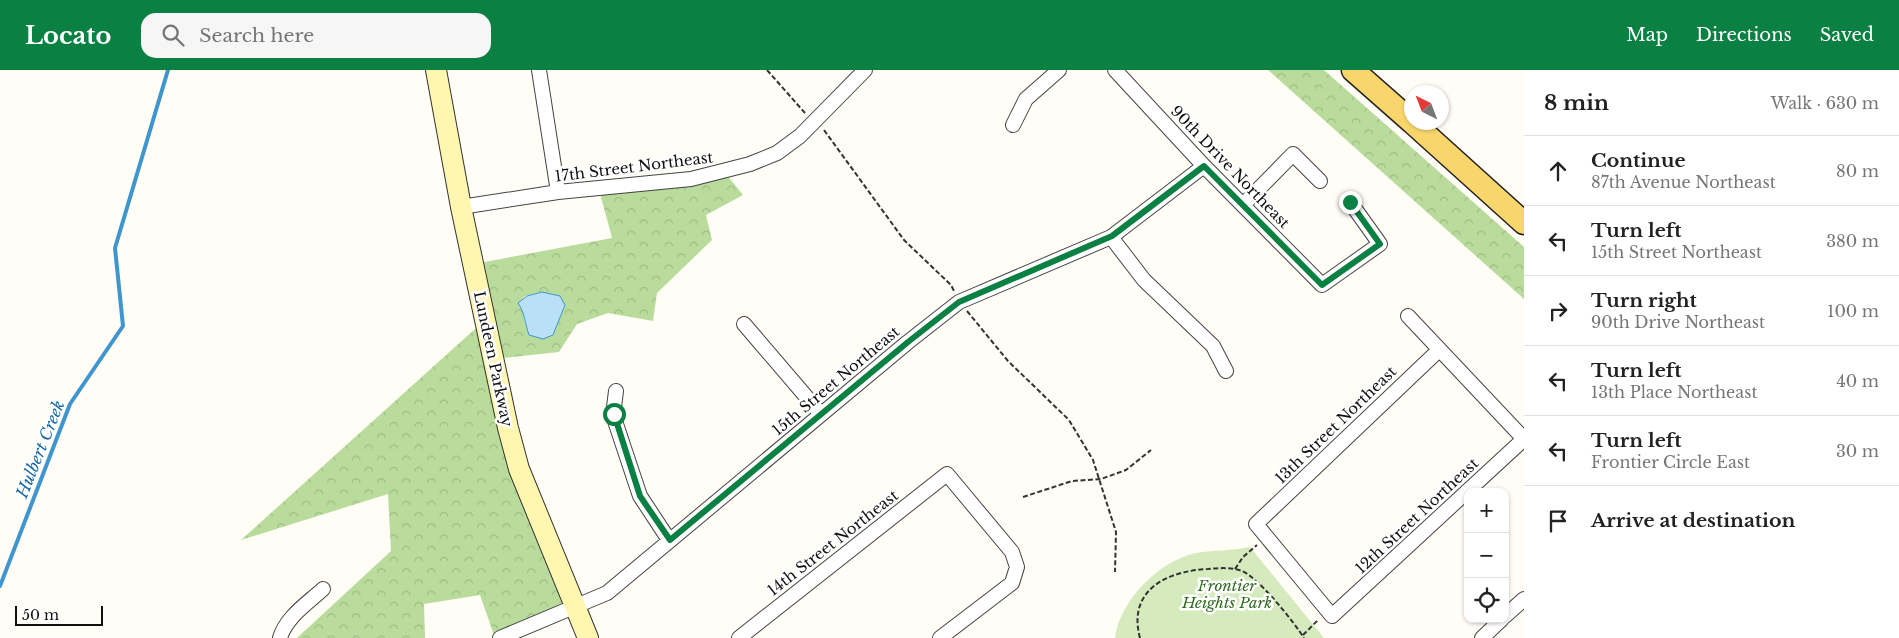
<!DOCTYPE html>
<meta charset="utf-8">
<style>
:root{--surface:#fff;--page:#f6f6f6;--text:#222;--muted:#767676;--line:#e0e0e0;--accent:#0b8043}
body{margin:0;font-family:"Libre Baskerville",serif;background:var(--page);color:var(--text)}
.controls{position:absolute;right:15px;bottom:15px;display:grid;overflow:hidden;border-radius:10px;box-shadow:0 1px 4px #0004}
.controls button{width:45px;height:45px;display:grid;place-items:center;padding:0;border:0;border-bottom:1px solid var(--line);background:var(--surface);color:var(--text);font:25px sans-serif}
.compass{position:absolute;left:1404px;top:15px;width:45px;height:45px;border-radius:50%;background:var(--surface);box-shadow:0 1px 4px #0004;rotate:318deg}
.scale{position:absolute;left:15px;bottom:12px;width:88px;box-sizing:border-box;padding-left:5px;border:2px solid #111;border-top:0;font-size:14px;line-height:18px;white-space:nowrap;color:#111;-webkit-text-stroke:4px #fff;paint-order:stroke}
.stop{position:absolute;width:15px;height:15px;margin:-11px;border:4px solid #0b8043;border-radius:50%;background:#fff}
.stop.end{background:#0b8043;border-color:#fff;box-shadow:0 1px 5px #0008}
.list{margin:0;padding:0;list-style:none}
h2{display:flex;justify-content:space-between;align-items:center;height:65px;margin:0;padding:0 20px;font-size:21px}
h2 small{font-size:16px;font-weight:400;color:var(--muted)}
.list li{display:grid;grid-template-columns:32px 1fr auto;gap:15px;align-items:center;box-sizing:border-box;height:70px;padding:0 20px;border-top:1px solid var(--line)}
.list b{display:block;font-size:19px;white-space:nowrap}
.list p{margin:0;font-size:16px;white-space:nowrap;color:var(--muted)}
.list em{font-size:16px;font-style:normal;color:var(--muted)}
.icon{flex:none;width:28px;height:28px;fill:none;stroke:currentColor;stroke-width:2;stroke-linecap:round;stroke-linejoin:round}
.map{position:relative;flex:none;width:1524px;height:568px;overflow:hidden}
header{display:flex;align-items:center;gap:30px;box-sizing:border-box;height:70px;padding:0 25px;background:var(--accent);color:#fff}
header strong{font-size:24px}
nav{display:flex;gap:28px;margin-inline-start:auto;font-size:18px}
.search{width:350px;height:45px;background:var(--page);display:flex;align-items:center;gap:12px;box-sizing:border-box;padding:0 18px;border-radius:15px;color:var(--muted);font-size:19px}
main{display:flex}
aside{flex:1;background:var(--surface)}
.map>svg:first-child{display:block}
</style>
<header>
<strong>Locato</strong>
<div class="search"><svg class="icon" aria-label="search" viewBox="0 0 24 24"><circle cx="10" cy="10" r="6"/><path d="M15 15l6 6"/></svg>Search here</div>
<nav><a>Map</a><a>Directions</a><a>Saved</a></nav>
</header>
<main>
<div class="map">
<svg width="1524" height="568" viewBox="0 0 1524 568">
<defs>
<pattern id="forest-crowns" width="20" height="18" patternUnits="userSpaceOnUse" patternTransform="scale(1.25)"><rect width="20" height="18" fill="#b9dc9c"/><path d="M2 6a3 3 0 1 1 6 0M12 15a3 3 0 1 1 6 0" fill="none" stroke="#9ebc85"/></pattern>
</defs>
<rect width="100%" height="100%" fill="#fffdf5"/>
<path fill="url(#forest-crowns)" fill-rule="evenodd" d="M 1268,0 L 1324,0 L 1524,177 L 1524,229 Z
M 726,104 L 743,125 L 706,145 L 712,170 L 657,223 L 653,251 L 608,243 L 577,254 L 559,282 L 494,289 L 508,358 L 575,537 L 495,568 L 480,525 L 424,534 L 425,568 L 297,568 L 391,481 L 388,424 L 241,470 L 486,249 L 474,194 L 612,168 L 598,116 ZM 542,222 L 565,235 L 558,250 L 525,254 L 524,242 L 519,233 L 525,226 Z"/>
<path fill="#d5ebbd" d="M 1250,477 L 1324,568 L 1115,568 C 1120,530 1159,491 1196,483 C 1214,480 1232,481 1250,477 Z"/>
<path fill="#b9e0f7" stroke="#3f96cf" d="M 542,222 L 560,226 L 565,235 L 553,265 L 543,269 L 529,265 C 525,254 525,243 518,233 L 527,226 Z"/>
<g fill="none" stroke-linecap="round" stroke-linejoin="round">
<path stroke="#3f96cf" stroke-width="4" d="M 0,516 L 70,334 L 123,256 L 115,178 L 168,0"/>
<g stroke="#444" stroke-width="16">
<path id="minor" d="M 539,0 L 558,122
M 1115,0 L 1204,96 L 1322,215 L 1380,174 L 1350,132
M 1013,55 L 1026,29 L 1059,0
M 1244,134 L 1293,84 L 1320,111
M 461,137 L 558,122 L 691,109 L 750,94 L 777,83 L 800,66 L 865,0
M 1111,167 L 1144,210 L 1213,276 L 1226,301
M 1408,246 L 1524,369
M 744,254 L 821,344
M 1439,280 L 1256,454 L 1332,546 L 1524,369
M 616,321 L 613,345 L 640,426 L 669,470
M 1505,546 L 1524,529
M 280,568 C 286,547 308,533 323,519
M 500,568 L 607,523 L 908,272 L 959,232 L 1111,167 L 1204,96
M 739,568 L 947,404 L 1012,482 L 1017,497 L 1012,513 L 940,568
M 1482,568 L 1502,549"/>
</g>
<g stroke="#333" stroke-width="22">
<path id="secondary" d="M 436,0 L 461,137 L 508,358 L 519,399 L 588,568"/>
</g>
<g stroke="#222" stroke-width="25">
<path id="primary" d="M 1353,0 L 1412,52
M 1412,52 L 1524,153"/>
</g>
<path stroke="#333" stroke-width="2" stroke-dasharray="5 2.5" stroke-linecap="butt" d="M 767,0 L 805,43
M 824,60 L 904,170 L 951,215 L 954,221
M 967,241 L 1008,291 L 1069,350 L 1093,390 L 1116,462 L 1115,502
M 1023,427 L 1072,411 L 1101,409 L 1126,400 L 1151,380
M 1235,499 L 1243,487 L 1257,475
M 1303,565 L 1319,549
M 1140,568 C 1127,520 1167,501 1208,499 C 1219,498 1231,497 1242,501 C 1259,508 1294,552 1304,568"/>
<use href="#minor" stroke="#fff" stroke-width="14"/>
<use href="#secondary" stroke="#fff6b0" stroke-width="20"/>
<use href="#primary" stroke="#f9d66b" stroke-width="22"/>
</g>
<g fill="none" stroke-linecap="round" stroke-linejoin="round">
<path stroke="#0b8043" stroke-width="6" d="M 614,344 L 640,426 L 670,470 L 908,272 L 959,232 L 1112,166 L 1204,96 L 1322,215 L 1380,174 L 1350,132"/>
</g>
<g text-anchor="middle" stroke-width="5" stroke-linejoin="round" paint-order="stroke">
<g font-size="15" fill="#111" stroke="#fff">
<text transform="translate(634 97) rotate(-7)" y="5">17th Street Northeast</text>
<text transform="translate(1230 97) rotate(46)" y="5">90th Drive Northeast</text>
<text transform="translate(493 289) rotate(78)" y="5">Lundeen Parkway</text>
<text transform="translate(836 311) rotate(-40)" y="5">15th Street Northeast</text>
<text transform="translate(1336 355) rotate(-44)" y="5">13th Street Northeast</text>
<text transform="translate(1417 446) rotate(-43)" y="5">12th Street Northeast</text>
<text transform="translate(833 473) rotate(-38)" y="5">14th Street Northeast</text>
</g>
<g font-size="15" font-style="italic" fill="#2f6b1f" stroke="#fff">
<text x="1227" y="521">Frontier<tspan x="1227" dy="17">Heights Park</tspan></text>
</g>
<g font-size="16" font-style="italic" fill="#1768a6" stroke="#fff">
<text transform="translate(40 379) rotate(-68)" y="6">Hulbert Creek</text>
</g>
</g>
</svg>
<div class="controls">
<button>+</button>
<button>−</button>
<button><svg class="icon" aria-label="locate" viewBox="0 0 24 24"><circle cx="12" cy="12" r="6"/><path d="M12 2v4M12 18v4M2 12h4M18 12h4"/></svg></button>
</div>
<svg class="compass" viewBox="-18 -18 36 36"><path d="M0-13l5 13h-10z" fill="#e53935"/><path d="M0 13l5-13h-10z" fill="#767676"/></svg>
<div class="scale">50 m</div>
<div class="stop" style="left:614px;top:344px"></div>
<div class="stop end" style="left:1350px;top:132px"></div>
</div>
<aside>
<h2>8 min<small>Walk · 630 m</small></h2>
<ul class="list">
<li><svg class="icon" aria-label="ahead" viewBox="0 0 24 24"><path d="M12 20V5M6 11l6-6 6 6"/></svg><div><b>Continue</b><p>87th Avenue Northeast</p></div><em>80 m</em></li>
<li><svg class="icon" aria-label="left" viewBox="0 0 24 24"><path d="M17 20v-9H6M10 6l-5 5 5 5"/></svg><div><b>Turn left</b><p>15th Street Northeast</p></div><em>380 m</em></li>
<li><svg class="icon" aria-label="right" viewBox="0 0 24 24"><path d="M7 20v-9h11M14 6l5 5-5 5"/></svg><div><b>Turn right</b><p>90th Drive Northeast</p></div><em>100 m</em></li>
<li><svg class="icon" aria-label="left" viewBox="0 0 24 24"><path d="M17 20v-9H6M10 6l-5 5 5 5"/></svg><div><b>Turn left</b><p>13th Place Northeast</p></div><em>40 m</em></li>
<li><svg class="icon" aria-label="left" viewBox="0 0 24 24"><path d="M17 20v-9H6M10 6l-5 5 5 5"/></svg><div><b>Turn left</b><p>Frontier Circle East</p></div><em>30 m</em></li>
<li><svg class="icon" aria-label="arrive" viewBox="0 0 24 24"><path d="M6 21V4h12l-3 4 3 4H6"/></svg><div><b>Arrive at destination</b></div></li>
</ul>
</aside>
</main>
